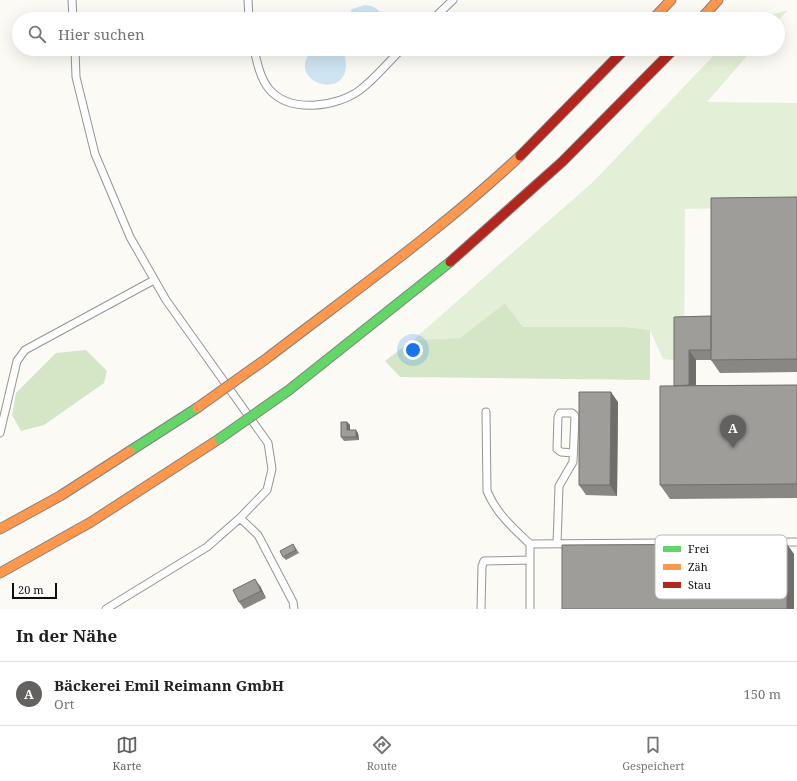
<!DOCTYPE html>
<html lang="de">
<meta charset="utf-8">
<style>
:root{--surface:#fff;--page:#f2f2f2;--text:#202124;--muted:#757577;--line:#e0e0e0;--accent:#626160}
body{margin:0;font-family:"Noto Serif",serif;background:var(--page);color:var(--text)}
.scale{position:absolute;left:12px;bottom:10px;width:45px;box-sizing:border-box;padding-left:4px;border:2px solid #0f0f0f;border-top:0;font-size:11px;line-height:14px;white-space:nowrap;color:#0f0f0f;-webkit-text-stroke:3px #fff;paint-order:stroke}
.you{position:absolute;left:413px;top:350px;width:14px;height:14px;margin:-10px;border:3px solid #fff;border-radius:50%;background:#1a73e8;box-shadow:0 0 0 6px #1a73e833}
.badge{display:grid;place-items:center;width:26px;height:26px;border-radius:50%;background:var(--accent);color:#fff;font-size:13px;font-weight:700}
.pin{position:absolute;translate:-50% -33px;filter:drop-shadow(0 1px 2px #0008)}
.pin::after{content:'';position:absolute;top:21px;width:14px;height:12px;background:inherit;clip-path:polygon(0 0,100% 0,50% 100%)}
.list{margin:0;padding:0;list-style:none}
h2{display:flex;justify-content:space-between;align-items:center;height:52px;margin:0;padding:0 16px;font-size:17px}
h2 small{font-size:13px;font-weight:400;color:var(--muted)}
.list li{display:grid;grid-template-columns:26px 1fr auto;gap:12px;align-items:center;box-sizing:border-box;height:64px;padding:0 16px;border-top:1px solid var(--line)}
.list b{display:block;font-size:15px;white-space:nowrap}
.list p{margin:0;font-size:13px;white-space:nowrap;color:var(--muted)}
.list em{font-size:13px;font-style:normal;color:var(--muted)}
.icon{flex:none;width:22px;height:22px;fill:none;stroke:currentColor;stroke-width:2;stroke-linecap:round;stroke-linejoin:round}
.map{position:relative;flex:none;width:797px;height:609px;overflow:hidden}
.search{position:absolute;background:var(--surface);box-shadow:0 4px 16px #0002;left:12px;right:12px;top:12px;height:44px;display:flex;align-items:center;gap:10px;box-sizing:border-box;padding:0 14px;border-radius:22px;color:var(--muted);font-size:15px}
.sheet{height:116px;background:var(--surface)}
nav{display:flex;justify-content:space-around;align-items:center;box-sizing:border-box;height:56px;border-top:1px solid var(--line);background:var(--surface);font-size:11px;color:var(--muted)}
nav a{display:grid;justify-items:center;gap:2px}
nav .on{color:var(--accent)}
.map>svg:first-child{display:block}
</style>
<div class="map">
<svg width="797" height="609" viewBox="0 0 797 609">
<rect width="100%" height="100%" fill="#fbfaf5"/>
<path fill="#e4efd7" d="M 788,10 L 778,21 L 778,19 L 757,19 Z
M 720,49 L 753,49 L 707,102 L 797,103 L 797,207 L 685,209 L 684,361 L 663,359 L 650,330 L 626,327 L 523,327 L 505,303 L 460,338 L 413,340 L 593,182 Z"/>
<path fill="#d4e6c6" d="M 505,303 L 523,327 L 626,327 L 650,330 L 650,380 L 400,377 L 385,361 L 413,340 L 460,338 Z
M 86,350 L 107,371 L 104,383 L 44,425 L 21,431 L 12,415 L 16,393 L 56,353 Z"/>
<path fill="#cee4f2" d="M 365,5 C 376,6 379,10 385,19 L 347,19 L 352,9 Z
M 313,49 L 339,49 C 344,52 346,59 346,65 C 346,102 283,81 313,49 Z"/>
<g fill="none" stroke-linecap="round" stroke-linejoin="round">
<g stroke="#959593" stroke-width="9">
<path id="lane" d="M 72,0 L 73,19
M 248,0 L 249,19
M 433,19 L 453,0
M 75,49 L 76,77 L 95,154 L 130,237 L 166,300 L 268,443 L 272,469 L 267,490 L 240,518 L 207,547 L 106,609
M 254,49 C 257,62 260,78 269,89 C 290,114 337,107 360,90 C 375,79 388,62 402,49
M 486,412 L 487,491 C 496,513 513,528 530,544
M 0,433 L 17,361 L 25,350 L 154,280
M 240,518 L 258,535 L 293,602 L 294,609
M 557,544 L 559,486 L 573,462 L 575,416 L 572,413 L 560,413 L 558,417 L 557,449 L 561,452 L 573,453
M 481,609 L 482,566 L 484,561 L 530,560
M 530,609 L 530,544 L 797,542"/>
</g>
<g stroke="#838280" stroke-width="11">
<path id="fast" d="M 289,390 L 450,262
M 130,451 L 197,408"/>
</g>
<g stroke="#838280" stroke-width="11">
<path id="slow" d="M 653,19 L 671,0
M 701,19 L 718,0
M 266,359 C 352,293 441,230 520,156
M 0,529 L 60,496 L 130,451
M 0,573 L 91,522 L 219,439"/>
</g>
<g stroke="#838280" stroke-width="11">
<path id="jam" d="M 520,156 L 625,49
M 450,262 L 562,162 L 674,49"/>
</g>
<use href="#lane" stroke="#fefefe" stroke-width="7"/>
<use href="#fast" stroke="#63d668" stroke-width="9"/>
<use href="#slow" stroke="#ff974d" stroke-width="9"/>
<use href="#jam" stroke="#b3261e" stroke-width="9"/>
<g stroke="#838280" stroke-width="11" stroke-linecap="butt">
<path id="fast-bridge" d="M 219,439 L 289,390"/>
</g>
<g stroke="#838280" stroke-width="11" stroke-linecap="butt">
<path id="slow-bridge" d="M 197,408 L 266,359"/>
</g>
<use href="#fast-bridge" stroke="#63d668" stroke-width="9"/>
<use href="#slow-bridge" stroke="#ff974d" stroke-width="9"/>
</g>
<path fill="#898784" d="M 279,49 L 292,49 L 293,50 L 287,56 Z
M 797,197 L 797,372 L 720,373 L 711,360 L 696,360 L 696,385 L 797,385 L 797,498 L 670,499 L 660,485 L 674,386 L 674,317 L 711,316 Z
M 618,402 L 617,496 L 586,495 L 579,485 Z
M 347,422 L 350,425 L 350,430 L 358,433 L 359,440 L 344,441 L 341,437 Z
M 293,544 L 299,553 L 286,560 L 283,557 Z
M 260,586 L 266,598 L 244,609 L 239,602 Z"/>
<path fill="#6f6e6c" d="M 689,350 L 696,360 L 696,399 L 689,389 Z
M 611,392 L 618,402 L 617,496 L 610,485 Z
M 347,422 L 350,425 L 350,433 L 347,430 Z
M 356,430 L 358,433 L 359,440 L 356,437 Z
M 787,544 L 794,554 L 794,609 L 787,609 Z
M 255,579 L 260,586 L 266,598 L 261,591 Z"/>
<path fill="#9f9d9a" stroke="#6f6e6c" d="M 280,49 L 288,49 L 284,53 Z
M 797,197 L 797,359 L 711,360 L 711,198 Z
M 711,316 L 711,350 L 689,350 L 689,385 L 674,386 L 674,317 Z
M 797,385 L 797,484 L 660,485 L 660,386 Z
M 579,392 L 611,392 L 610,485 L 579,485 Z
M 341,422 L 347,422 L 347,430 L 356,430 L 356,437 L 341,437 Z
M 293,544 L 296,550 L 283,557 L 280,551 Z
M 787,544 L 787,609 L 562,609 L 562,545 Z
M 255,579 L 261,591 L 239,602 L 233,590 Z"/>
<rect x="655" y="535" width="132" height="64" rx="6" fill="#fff" stroke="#b7b7b7" stroke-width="1"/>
<rect x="663" y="546" width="18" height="6" fill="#63d668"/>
<rect x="663" y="564" width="18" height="6" fill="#ff974d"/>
<rect x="663" y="582" width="18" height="6" fill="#b3261e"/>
<g font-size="11" fill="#0f0f0f">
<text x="688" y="553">Frei</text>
<text x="688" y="571">Zäh</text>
<text x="688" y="589">Stau</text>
</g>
</svg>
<div class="scale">20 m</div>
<div class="you"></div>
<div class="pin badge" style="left:733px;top:448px">A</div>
<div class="search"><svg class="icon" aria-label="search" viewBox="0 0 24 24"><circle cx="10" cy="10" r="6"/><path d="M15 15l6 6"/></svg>Hier suchen</div>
</div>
<section class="sheet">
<h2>In der Nähe<small></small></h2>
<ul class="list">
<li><span class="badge">A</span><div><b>Bäckerei Emil Reimann GmbH</b><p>Ort</p></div><em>150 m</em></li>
</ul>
</section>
<nav>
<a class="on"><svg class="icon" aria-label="map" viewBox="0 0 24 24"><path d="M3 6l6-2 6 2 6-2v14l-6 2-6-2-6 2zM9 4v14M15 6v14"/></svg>Karte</a>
<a><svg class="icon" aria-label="directions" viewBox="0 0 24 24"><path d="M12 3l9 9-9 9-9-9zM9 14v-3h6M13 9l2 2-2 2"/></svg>Route</a>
<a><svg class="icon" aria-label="saved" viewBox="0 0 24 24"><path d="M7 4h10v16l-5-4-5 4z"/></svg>Gespeichert</a>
</nav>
